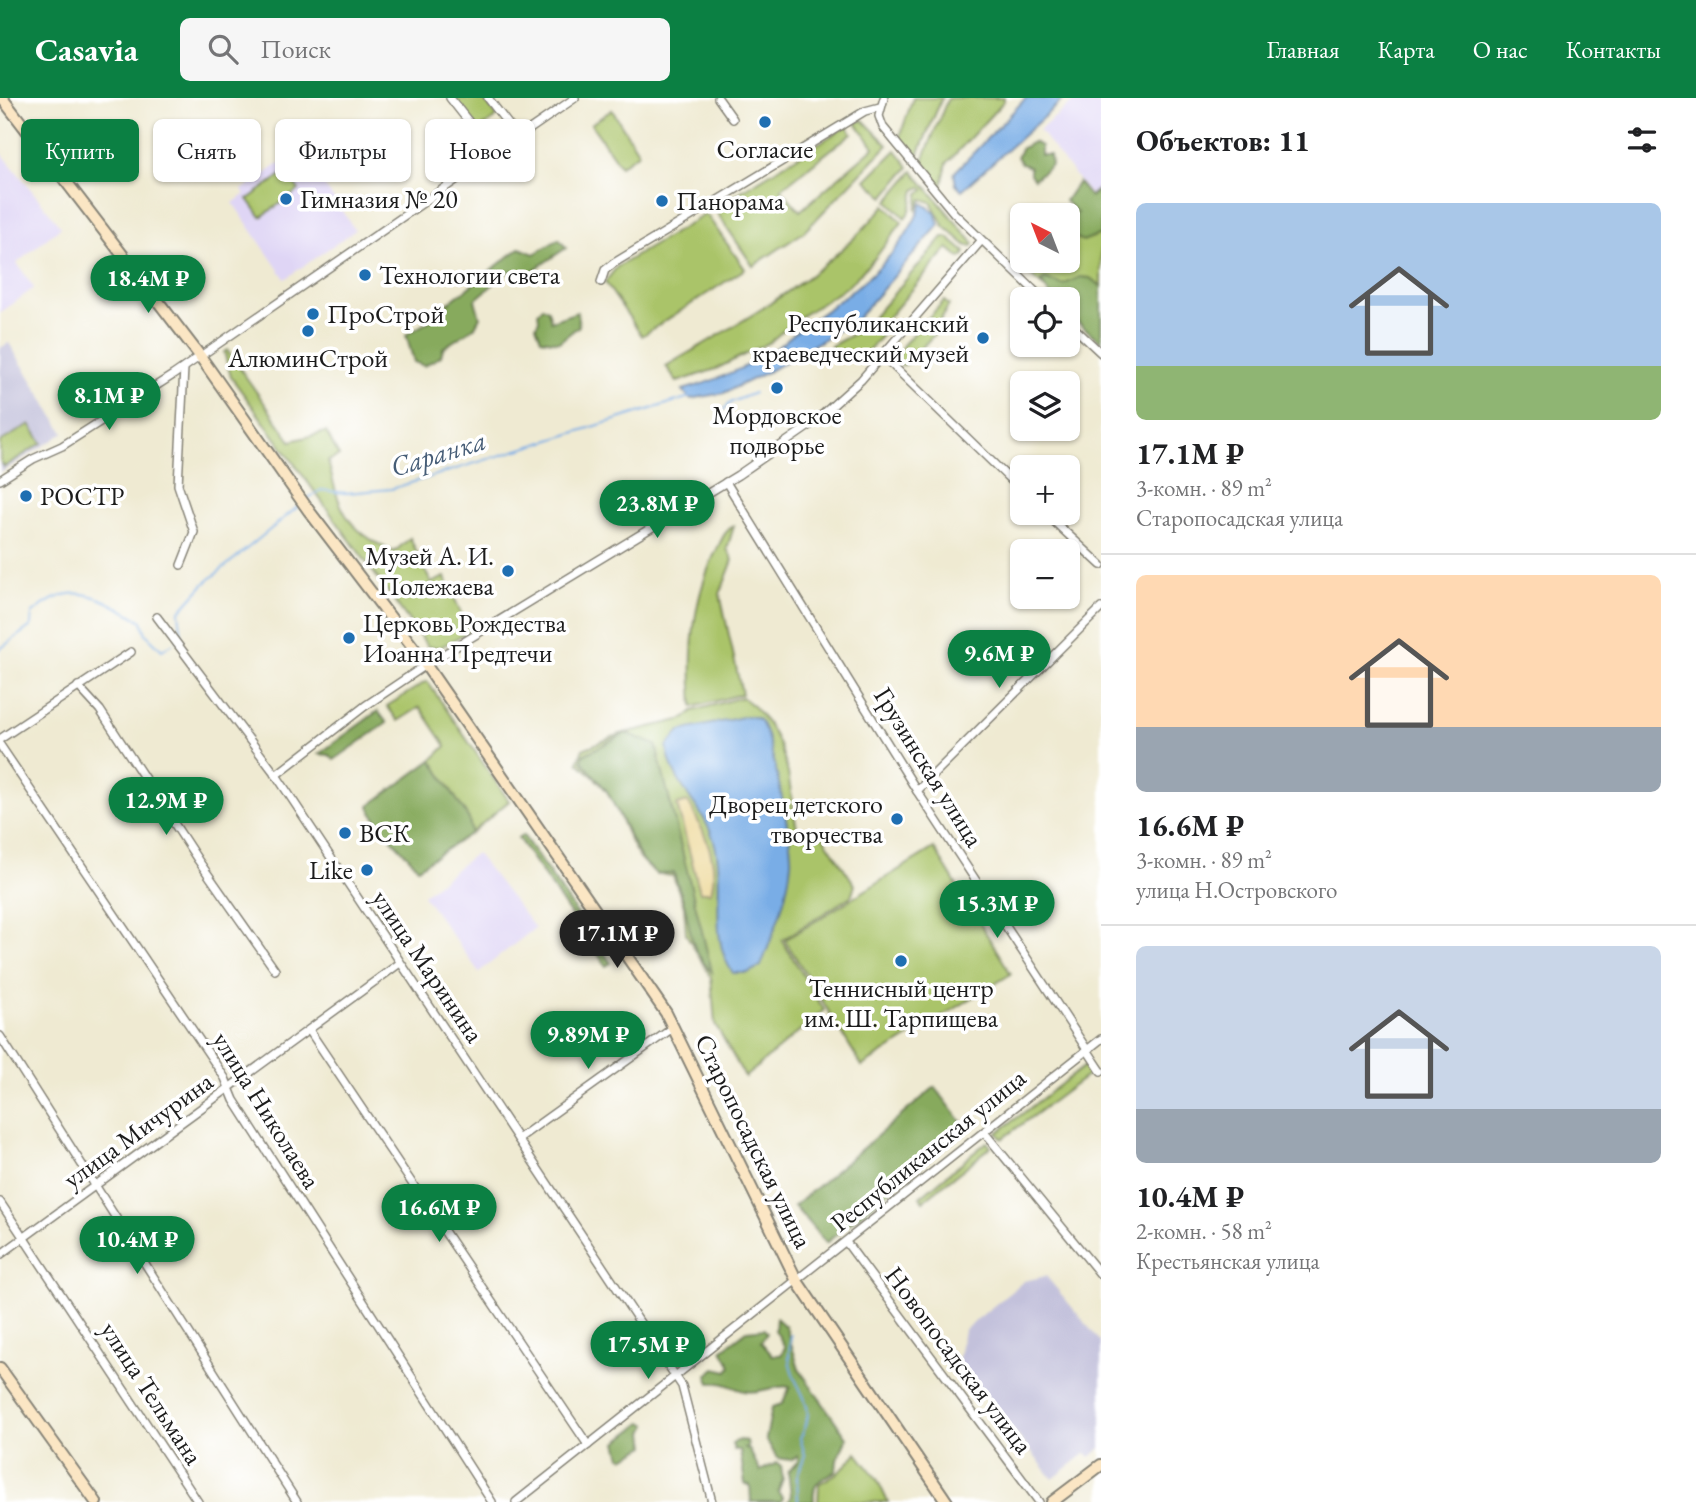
<!DOCTYPE html>
<html lang="ru">
<head>
<meta charset="utf-8">
<style>
	:root { --surface:#fff; --page:#f6f6f6; --text:#202124; --muted:#757577; --line:#e0e0e0; --accent:#0b8043 }
	body { margin:0; font-family:"EB Garamond",serif; background:var(--page); color:var(--text); height:100vh; display:flex; flex-direction:column; font-size:26px; white-space:nowrap }
	* { box-sizing:border-box; margin:0 }
	p { font-size:23px; color:var(--muted) }
	.icon { flex:none; width:38px; height:38px; fill:none; stroke:currentColor; stroke-width:2; stroke-linecap:round; stroke-linejoin:round }
	.map { position:relative; flex:1; overflow:hidden }
	.drawer { display:flex; flex-direction:column; background:var(--surface); width:595px }
	.drawer>* { flex:none }
	.top-card { position:absolute; left:21px; top:21px; width:665px; height:63px; display:flex; gap:14px }
	.needle { width:46px; rotate:318deg }
	.controls { position:absolute; left:1010px; top:105px; display:grid; gap:14px }
	.controls a { display:grid; place-items:center; width:70px; height:70px; border-radius:10px; background:var(--surface); box-shadow:0 2px 5px #0004; font-size:35px }
	.price { position:absolute; translate:-50% -60px; padding:0 16px; border-radius:24px; background:var(--accent); color:#fff; font-size:23px; line-height:46px; filter:drop-shadow(0 2px 4px #0008) }
	.price::after { content:''; position:absolute; left:50%; top:42px; width:21px; height:16px; margin-left:-10px; background:inherit; clip-path:polygon(0 0,100% 0,50% 100%) }
	.price.current { background:#222; color:#fff }
	ul { padding:0; list-style:none }
	li { display:grid; align-content:center; gap:14px; height:371px; padding:0 35px }
	li+li { border-top:2px solid var(--line) }
	li span { display:grid; place-items:center; height:217px; border-radius:10px; color:#555 }
	li>.icon { margin-inline-start:auto }
	span .icon { width:126px; height:126px; fill:#fffc; stroke-width:1 }
	li b { font-size:30px }
	h2 { display:flex; justify-content:space-between; align-items:center; height:84px; padding:0 35px; font-size:30px }
	.chip { padding:0 24px; border-radius:10px; background:var(--surface); box-shadow:0 2px 5px #0004; font-size:24px; line-height:63px }
	.chip.current { background:var(--accent); color:#fff }
	header { display:flex; align-items:center; gap:42px; box-sizing:border-box; height:98px; padding:0 35px; background:var(--accent); color:#fff }
	header strong { font-size:33px }
	nav { display:flex; gap:38px; margin-inline-start:auto; font-size:24px }
	.search { width:490px; height:63px; background:var(--page); display:flex; align-items:center; gap:18px; box-sizing:border-box; padding:0 24px; border-radius:10px; color:var(--muted); font-size:26px }
	main { display:flex; flex:1; min-height:0 }
	.map>svg:first-child { display:block }
	.built { fill:#dfd5f5 }
	.industrial { fill:#c3c1db }
	.green { fill:#aac469; stroke:#637042; stroke-width:2 }
	.forest { fill:#87aa5d; stroke:#52633c; stroke-width:2 }
	.sand { fill:#eeda9e; stroke:#857b5d; stroke-width:2 }
	.water { fill:#79ade6; stroke:#4a6481; stroke-width:2 }
	.lines { fill:none; stroke-linecap:round; stroke-linejoin:round }
	.stream { stroke:#79ade6; stroke-width:2 }
	.street-casing { stroke:#868377; stroke-width:10 }
	.secondary-casing { stroke:#868377; stroke-width:14 }
	.street { stroke:#fff; stroke-width:7 }
	.secondary { stroke:#fbe6c4; stroke-width:10 }
	.poi-dot { fill:#1f6fb2; stroke:#fff; stroke-width:2.5 }
	.labels { text-anchor:middle; stroke-width:7; stroke-linejoin:round; paint-order:stroke }
	.poi-label { font-size:26px; fill:#1c1c1c; stroke:#fff; text-anchor:start }
	.street-label { font-size:26px; fill:#1c1c1c; stroke:#fff }
	.water-label { font-size:28px; font-style:italic; fill:#465d77; stroke:#fff }
</style>
</head>
<body>
<header>
<strong>Casavia</strong>
<div class="search"><svg class="icon" aria-label="search" viewBox="0 0 24 24"><circle cx="10" cy="10" r="6"/><path d="M15 15l6 6"/></svg>Поиск</div>
<nav><a>Главная</a><a>Карта</a><a>О нас</a><a>Контакты</a></nav>
</header>
<main>
<div class="map">
<svg width="1101" height="1404" viewBox="0 0 1101 1404">
	<rect width="100%" height="100%" fill="#fff"/>
	<filter id="ink" filterUnits="userSpaceOnUse"><feTurbulence type="fractalNoise" baseFrequency=".0143" numOctaves="2"/><feDisplacementMap in="SourceGraphic" scale="14" xChannelSelector="R" yChannelSelector="G"/><feConvolveMatrix kernelMatrix="1 2 1 2 8 2 1 2 1" color-interpolation-filters="sRGB"/></filter>
	<filter id="wash" filterUnits="userSpaceOnUse"><feTurbulence type="fractalNoise" baseFrequency=".00686" numOctaves="4" result="noise"/><feDisplacementMap in="SourceGraphic" scale="28" xChannelSelector="R" yChannelSelector="G"/><feGaussianBlur stdDeviation="1.57" result="paint"/><feColorMatrix in="noise" values="0 0 0 0 0 0 0 0 0 0 0 0 0 0 0 0 0 1.4 0 .05"/><feComposite in="paint" operator="in"/></filter>
	<g filter="url(#wash)">
		<rect width="100%" height="100%" fill="#efead2"/>
		<g class="built">
			<path d="M1078 0H1093L1101 8V89L1091 98 1039 32Z"/>
			<path d="M336 26 352 49 316 75 355 132 285 181 233 105 245 96 242 92Z"/>
			<path d="M0 53 61 129 17 165 34 190 0 215Z"/>
			<path d="M476 755 535 830 479 874 423 797Z"/>
		</g>
		<g class="industrial">
			<path d="M9 245 64 335 0 375V250Z"/>
			<path d="M1046 1178 1101 1244V1350L1090 1359 1086 1355 1053 1381 958 1264 964 1232 1024 1183Z"/>
		</g>
		<g class="green">
			<path d="M454 0H483L497 18 479 32Z"/>
			<path d="M913 0H942L916 62 899 41Z"/>
			<path d="M948 0H1004V3L947 65 941 91 921 67Z"/>
			<path d="M612 12 639 55 620 68 591 26Z"/>
			<path d="M863 22 888 47 804 134 753 168 714 110 847 28 852 35 781 91 800 113 874 49 856 25Z"/>
			<path d="M329 34 340 50 314 68 302 52Z"/>
			<path d="M896 52 909 69 884 99 866 82Z"/>
			<path d="M913 73 974 146 972 148H967L944 128 931 104 922 101 916 113 919 95 924 92 921 89 915 92 910 113 905 120 888 103Z"/>
			<path d="M286 74 299 92 261 119 248 101Z"/>
			<path d="M1101 89V244L1068 212V201H1056L1028 175 1029 163H1068L1067 117Z"/>
			<path d="M885 107 902 124 875 160 848 188 797 221 770 244 716 271 677 284 666 268C745 222 826 178 885 107Z"/>
			<path d="M706 116 745 171 642 238 605 184 617 169Z"/>
			<path d="M943 139H947L965 154 963 159 960 160 948 150 880 229 885 234 859 263 830 257 831 248 864 230Z"/>
			<path d="M944 203 949 207 941 221 939 231 907 266 901 268 896 261 903 247Z"/>
			<path d="M227 252 291 343 326 334 339 358 328 363C340 413 344 430 394 454L410 440 431 485 445 479 469 533 441 549H428L231 279 224 254Z"/>
			<path d="M30 326 42 345 4 369 0 362V344Z"/>
			<path d="M734 428 727 451 733 462 720 496 742 596 693 609C689 553 692 500 718 449 722 441 725 432 734 428Z"/>
			<path d="M427 583 509 703 471 735 469 721 432 662 446 648 420 609 398 623 387 608Z"/>
			<path d="M742 599C770 619 786 654 790 688 793 705 793 719 799 736L803 738 818 731 855 787 851 798 782 842 824 912 745 979 715 926 711 879 686 836 684 808 673 778C629 777 627 720 606 692 598 682 587 673 578 664L583 651 620 636 684 621 693 613Z"/>
			<path d="M934 750 1011 876 862 968 785 842Z"/>
			<path d="M1086 967 1092 974 1002 1041 997 1035Z"/>
			<path d="M987 1044 991 1049 923 1103 920 1099Z"/>
			<path d="M857 1355 877 1381 888 1404H818L819 1386 839 1374Z"/>
		</g>
		<g class="forest">
			<path d="M1033 44 1041 48V57H1050L1051 67 1034 81 1030 76V69L1022 66 1017 59 1021 51Z"/>
			<path d="M1078 84 1090 99 1101 91V136L1083 143 1068 136V123L1077 115 1065 103Z"/>
			<path d="M559 141 566 150 532 173H509L475 202 480 219 474 230 443 250 441 258 424 268 414 264 406 237 442 215 447 206 520 150 534 156Z"/>
			<path d="M1080 179 1090 180 1101 188V244L1074 221 1073 214 1068 215V201L1051 198 1041 184 1045 181 1063 187Z"/>
			<path d="M543 209 548 212 551 223 577 214 579 228 559 244 541 241 536 228 539 222 538 214Z"/>
			<path d="M378 613 387 625 334 662 329 657 319 656Z"/>
			<path d="M626 635 656 647 712 874C692 855 691 838 686 813 684 800 677 787 674 775L656 776 641 761 607 693 582 663 583 657Z"/>
			<path d="M432 662 469 721 471 735 418 770C401 749 380 733 369 708Z"/>
			<path d="M523 737 611 865 606 868 518 740Z"/>
			<path d="M935 989 967 1031 826 1145 794 1108Z"/>
			<path d="M776 1220 786 1229 799 1271 847 1340 837 1362 836 1373C819 1382 812 1384 814 1404H788L791 1397 788 1374 798 1363V1358L791 1362 777 1360 766 1341 772 1309 782 1306 790 1289C775 1286 758 1297 744 1293 732 1290 724 1283 710 1285L707 1277 715 1270 728 1273 731 1268 722 1252 747 1233 764 1231 767 1235 761 1244 772 1257H781L785 1249 775 1232Z"/>
			<path d="M643 1324 648 1327 644 1334 646 1348 624 1360 621 1359 617 1344Z"/>
			<path d="M740 1342 747 1343 748 1349 744 1351H749L760 1373 777 1365 781 1368 783 1381 778 1394 783 1400 781 1404H751L750 1387 745 1386 740 1352H734L732 1345Z"/>
		</g>
		<path class="sand" d="M688 704C703 731 720 763 711 794H700L677 707Z"/>
		<g class="water">
			<path d="M1026 0H1065L962 92 956 87 954 75Z"/>
			<path d="M922 105 935 114 939 127 856 222 771 272 724 295 690 301 683 292C714 283 744 271 771 254 783 246 793 235 805 227 851 195 902 160 922 105Z"/>
			<path d="M747 618C753 619 757 619 761 624 771 638 793 746 791 765 788 800 773 836 761 868L748 875H733C706 837 727 786 714 743 703 707 671 687 667 648L680 633Z"/>
		</g>
		<g class="lines">
			<g class="stream">
				<path d="M723 312 732 304 754 295"/>
				<path d="M307 401 321 392 346 395 391 391 690 299"/>
				<path d="M177 543 182 540 179 514 204 486 300 407"/>
				<path d="M0 551 31 528 32 516C74 479 99 499 142 523L146 536 162 552 172 546"/>
				<path d="M791 1237C790 1245 789 1253 789 1260 793 1295 821 1303 800 1340L805 1357 797 1378 798 1404"/>
			</g>
		</g>
	</g>
	<g filter="url(#ink)">
		<g class="lines">
			<g class="street-casing">
				<g id="street">
					<path d="M450 0 494 56"/>
					<path d="M488 0 518 39"/>
					<path d="M718 0 733 21"/>
					<path d="M884 0 879 18 883 29 954 115 1043 201"/>
					<path d="M601 184 605 172 614 165 865 13 880 9"/>
					<path d="M1068 224 1101 255"/>
					<path d="M882 257 1022 393"/>
					<path d="M0 382 33 361 62 348 173 277 575 0"/>
					<path d="M726 384 917 693 1101 973"/>
					<path d="M1045 415 1101 467"/>
					<path d="M181 467 194 434 178 387 184 270"/>
					<path d="M157 519 276 677 682 1288 712 1404"/>
					<path d="M78 588 100 612 198 762 275 872"/>
					<path d="M0 641 131 554"/>
					<path d="M0 647 225 980 234 1002 492 1404"/>
					<path d="M276 677 365 608 426 567 738 377 812 326 861 282 981 143"/>
					<path d="M917 693 1101 510"/>
					<path d="M309 932 588 1347"/>
					<path d="M0 938 297 1404"/>
					<path d="M984 1034 1101 1177"/>
					<path d="M518 1041 674 929"/>
					<path d="M0 1104 198 1404"/>
					<path d="M846 1144 1039 1404"/>
					<path d="M0 1157 400 865"/>
					<path d="M516 1404 1101 941"/>
				</g>
			</g>
			<g class="secondary-casing">
				<g id="secondary">
					<path d="M2 0 200 258 309 413 416 553 666 915 797 1183 947 1404"/>
					<path d="M0 1270 96 1404"/>
					<path d="M1052 1404 1101 1367"/>
				</g>
			</g>
			<use href="#street" class="street"/>
			<use href="#secondary" class="secondary"/>
		</g>
	</g>
	<g class="poi-dot">
		<circle cx="765" cy="24" r="7"/>
		<circle cx="286" cy="101" r="7"/>
		<circle cx="662" cy="103" r="7"/>
		<circle cx="365" cy="177" r="7"/>
		<circle cx="313" cy="216" r="7"/>
		<circle cx="308" cy="233" r="7"/>
		<circle cx="983" cy="240" r="7"/>
		<circle cx="777" cy="290" r="7"/>
		<circle cx="26" cy="398" r="7"/>
		<circle cx="508" cy="473" r="7"/>
		<circle cx="349" cy="540" r="7"/>
		<circle cx="897" cy="721" r="7"/>
		<circle cx="345" cy="735" r="7"/>
		<circle cx="367" cy="772" r="7"/>
		<circle cx="901" cy="863" r="7"/>
	</g>
	<g class="labels">
		<g class="poi-label">
			<text x="765" y="60" text-anchor="middle">Согласие</text>
			<text x="300" y="110">Гимназия № 20</text>
			<text x="676" y="112">Панорама</text>
			<text x="379" y="186">Технологии света</text>
			<text x="327" y="225">ПроСтрой</text>
			<text x="969" y="234" text-anchor="end">Республиканский<tspan x="969" dy="30">краеведческий музей</tspan></text>
			<text x="308" y="269" text-anchor="middle">АлюминСтрой</text>
			<text x="777" y="326" text-anchor="middle">Мордовское<tspan x="777" dy="30">подворье</tspan></text>
			<text x="40" y="407">РОСТР</text>
			<text x="494" y="467" text-anchor="end">Музей А. И.<tspan x="494" dy="30">Полежаева</tspan></text>
			<text x="363" y="534">Церковь Рождества<tspan x="363" dy="30">Иоанна Предтечи</tspan></text>
			<text x="883" y="715" text-anchor="end">Дворец детского<tspan x="883" dy="30">творчества</tspan></text>
			<text x="359" y="744">ВСК</text>
			<text x="353" y="781" text-anchor="end">Like</text>
			<text x="901" y="899" text-anchor="middle">Теннисный центр<tspan x="901" dy="30">им. Ш. Тарпищева</tspan></text>
		</g>
		<g class="street-label">
			<text transform="translate(929 669) rotate(58)" y="9">Грузинская улица</text>
			<text transform="translate(428 868) rotate(56)" y="9">улица Маринина</text>
			<text transform="translate(267 1012) rotate(58)" y="9">улица Николаева</text>
			<text transform="translate(138 1032) rotate(-36)" y="9">улица Мичурина</text>
			<text transform="translate(754 1043) rotate(64)" y="9">Старопосадская улица</text>
			<text transform="translate(928 1052) rotate(-39)" y="9">Республиканская улица</text>
			<text transform="translate(959 1262) rotate(53)" y="9">Новопосадская улица</text>
			<text transform="translate(152 1295) rotate(57)" y="9">улица Тельмана</text>
		</g>
		<g class="water-label">
			<text transform="translate(438 355) rotate(-17)" y="10">Саранка</text>
		</g>
	</g>
</svg>
<div class="controls">
<a><svg class="needle" viewBox="-14 -14 28 28"><path d="M0-13l5 13h-10z" fill="#e53935"/><path d="M0 13l5-13h-10z" fill="#757577"/></svg></a>
<a><svg class="icon" aria-label="locate" viewBox="0 0 24 24"><circle cx="12" cy="12" r="6"/><path d="M12 2v4M12 18v4M2 12h4M18 12h4"/></svg></a>
<a><svg class="icon" aria-label="layers" viewBox="0 0 24 24"><path d="M12 4l9 5-9 5-9-5zM3 14l9 5 9-5"/></svg></a>
<a>+</a>
<a>−</a>
</div>
<b class="price" style="left:148px;top:217px">18.4M ₽</b>
<b class="price" style="left:109px;top:334px">8.1M ₽</b>
<b class="price" style="left:657px;top:442px">23.8M ₽</b>
<b class="price" style="left:999px;top:592px">9.6M ₽</b>
<b class="price" style="left:166px;top:739px">12.9M ₽</b>
<b class="price" style="left:997px;top:842px">15.3M ₽</b>
<b class="price current" style="left:617px;top:872px">17.1M ₽</b>
<b class="price" style="left:588px;top:973px">9.89M ₽</b>
<b class="price" style="left:439px;top:1146px">16.6M ₽</b>
<b class="price" style="left:137px;top:1178px">10.4M ₽</b>
<b class="price" style="left:648px;top:1283px">17.5M ₽</b>
<div class="top-card">
<a class="chip current">Купить</a>
<a class="chip">Снять</a>
<a class="chip">Фильтры</a>
<a class="chip">Новое</a>
</div>
</div>
<section class="drawer">
<h2>Объектов: 11<svg class="icon" aria-label="filters" viewBox="0 0 24 24"><path d="M4 7h16M4 17h16"/><circle cx="9" cy="7" r="2"/><circle cx="15" cy="17" r="2"/></svg></h2>
<ul>
<li><span style="background:linear-gradient(#a9c7e8 75%,#8fb573 0)"><svg class="icon" aria-label="home" viewBox="0 0 24 24"><path d="M3 11l9-7 9 7M6 9v11h12V9"/></svg></span><div><b>17.1M ₽</b><p>3-комн. · 89 m²</p><p>Старопосадская улица</p></div></li>
<li><span style="background:linear-gradient(#ffd9b3 70%,#9aa5b1 0)"><svg class="icon" aria-label="home" viewBox="0 0 24 24"><path d="M3 11l9-7 9 7M6 9v11h12V9"/></svg></span><div><b>16.6M ₽</b><p>3-комн. · 89 m²</p><p>улица Н.Островского</p></div></li>
<li><span style="background:linear-gradient(#c9d6e8 75%,#9aa5b1 0)"><svg class="icon" aria-label="home" viewBox="0 0 24 24"><path d="M3 11l9-7 9 7M6 9v11h12V9"/></svg></span><div><b>10.4M ₽</b><p>2-комн. · 58 m²</p><p>Крестьянская улица</p></div></li>
</ul>
</section>
</main>
</body>
</html>
